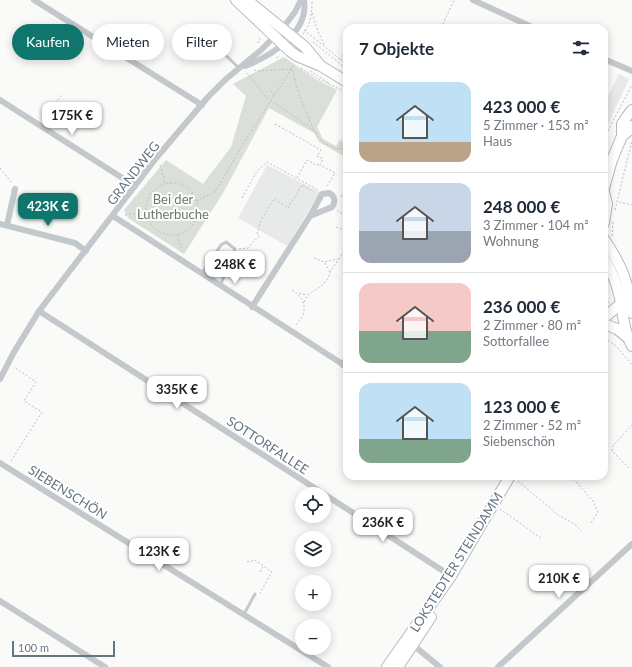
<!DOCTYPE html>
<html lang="de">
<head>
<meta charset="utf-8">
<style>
	:root { --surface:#fff; --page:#f6f6f7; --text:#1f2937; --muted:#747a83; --line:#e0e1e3; --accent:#0f766e }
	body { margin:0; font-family:Lato,sans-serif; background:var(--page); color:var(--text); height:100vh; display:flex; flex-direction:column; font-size:15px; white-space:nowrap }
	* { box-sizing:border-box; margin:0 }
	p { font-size:13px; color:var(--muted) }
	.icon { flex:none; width:22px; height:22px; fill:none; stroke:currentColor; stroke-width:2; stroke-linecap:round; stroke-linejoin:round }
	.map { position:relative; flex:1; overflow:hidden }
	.panel { position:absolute; left:343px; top:24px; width:265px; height:456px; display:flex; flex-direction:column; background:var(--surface); border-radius:12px; box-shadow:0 2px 10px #0003 }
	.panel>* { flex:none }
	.banner { position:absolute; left:12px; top:24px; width:271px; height:36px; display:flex; gap:8px }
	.controls { position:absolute; left:295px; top:487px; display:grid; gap:8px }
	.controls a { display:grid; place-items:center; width:36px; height:36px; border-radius:50%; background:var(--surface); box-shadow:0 2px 10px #0003; font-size:20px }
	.scale { position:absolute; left:12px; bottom:10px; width:103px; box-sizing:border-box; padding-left:4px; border:2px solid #657683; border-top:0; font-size:11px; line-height:14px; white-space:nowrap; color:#657683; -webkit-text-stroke:3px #fff; paint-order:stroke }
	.price { position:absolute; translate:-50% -34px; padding:0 9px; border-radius:8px; background:#fff; color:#222; font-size:13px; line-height:26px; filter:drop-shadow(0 1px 2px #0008) }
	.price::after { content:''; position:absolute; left:50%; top:24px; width:12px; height:9px; margin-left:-6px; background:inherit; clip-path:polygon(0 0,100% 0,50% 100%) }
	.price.active { background:var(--accent); color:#fff }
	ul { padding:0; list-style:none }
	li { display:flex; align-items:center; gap:12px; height:100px; padding:0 16px }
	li+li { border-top:1px solid var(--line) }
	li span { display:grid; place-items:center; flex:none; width:112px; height:80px; border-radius:12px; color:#555 }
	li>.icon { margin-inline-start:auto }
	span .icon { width:48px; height:48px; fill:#fffc; stroke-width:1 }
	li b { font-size:17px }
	h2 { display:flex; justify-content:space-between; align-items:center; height:48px; padding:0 16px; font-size:17px }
	.tag { padding:0 14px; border-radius:18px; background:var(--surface); box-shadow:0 2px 10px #0003; font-size:14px; line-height:36px }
	.tag.active { background:var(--accent); color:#fff }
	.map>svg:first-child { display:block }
	.built { fill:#e8e9e9 }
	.green { fill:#dadfd7 }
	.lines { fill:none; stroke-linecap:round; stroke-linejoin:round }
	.primary-casing { stroke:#b5babe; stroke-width:12 }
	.path { stroke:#bbbfc2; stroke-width:1; stroke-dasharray:2 2; stroke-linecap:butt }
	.service { stroke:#c3c8cc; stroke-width:3 }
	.minor { stroke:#c3c8cc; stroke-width:6 }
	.primary { stroke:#fff; stroke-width:10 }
	.labels { text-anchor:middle; stroke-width:4; stroke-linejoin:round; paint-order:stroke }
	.street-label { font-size:13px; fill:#657683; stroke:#fff }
	.park-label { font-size:13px; fill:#687a64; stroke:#fff }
</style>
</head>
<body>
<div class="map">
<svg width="632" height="667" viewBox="0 0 632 667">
	<rect width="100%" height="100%" fill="#fafaf8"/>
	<g class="built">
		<path d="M619 74 629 79 604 133V97L607 98Z"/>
		<path d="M267 165 320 192 287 246 238 218Z"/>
	</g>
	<path class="green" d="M284 57 314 78 337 90 317 127 323 139 336 146 340 140 347 143V158L319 142 314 133 269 108 222 195 184 254 128 218 124 210 166 160 203 184 231 147 246 96 233 84Z"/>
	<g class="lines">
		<g class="primary-casing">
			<g id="primary">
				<path d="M236 0 290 51 297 56 321 66 347 82"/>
				<path d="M247 0 305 47 320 65"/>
				<path d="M622 136 631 129 632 126"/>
				<path d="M604 188 612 160 622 136V124L628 115 632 110"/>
				<path d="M604 192 607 204 604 223"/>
				<path d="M604 239C622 266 628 281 632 313"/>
				<path d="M604 258C611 270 617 284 620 298 623 315 624 331 632 346"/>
				<path d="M604 318 625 300"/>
				<path d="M604 324 617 329 628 338"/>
				<path d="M387 667 451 576 510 476"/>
				<path d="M398 667 431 617"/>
			</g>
		</g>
		<g class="path">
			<path d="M312 13 319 34 325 46"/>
			<path d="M441 28 454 0"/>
			<path d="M304 30 347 65"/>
			<path d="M303 34C311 24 312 12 312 0"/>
			<path d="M313 42 347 69"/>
			<path d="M258 43 260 38"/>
			<path d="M276 58 280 56"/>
			<path d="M340 60 347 49"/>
			<path d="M301 68 315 77 347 93"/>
			<path d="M254 70 256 71 292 69 298 92 314 131"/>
			<path d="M310 71 329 83"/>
			<path d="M606 72 608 68"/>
			<path d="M247 73 265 96 315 131 321 141 336 149H344"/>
			<path d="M271 91 274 96"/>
			<path d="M42 118 63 94"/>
			<path d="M275 124 321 150 317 156 323 159 320 165 335 173 327 186"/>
			<path d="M604 138 632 85"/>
			<path d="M160 165 165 183"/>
			<path d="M0 168 12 183"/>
			<path d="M297 178 307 160 316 165H320"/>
			<circle cx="172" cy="209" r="26"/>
			<path d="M341 197 347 187"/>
			<path d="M242 198 257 171 267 162 318 190"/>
			<path d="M196 201 215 192 248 136 295 64"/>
			<path d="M619 202 632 205"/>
			<path d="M337 210 347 217"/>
			<path d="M615 210 632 141"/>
			<path d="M125 215 145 212"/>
			<path d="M336 227 344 230 347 234"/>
			<path d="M344 230 347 226"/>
			<path d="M177 235 182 252"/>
			<path d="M612 236 613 221"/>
			<path d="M239 249 248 248 259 236 257 234 261 220 274 199 288 208 302 185 314 192"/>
			<path d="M314 258 324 262 338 259"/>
			<path d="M325 263 330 272"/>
			<path d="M604 278 606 305"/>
			<path d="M292 290C307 299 308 313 296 325"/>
			<path d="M299 293 307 295"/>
			<path d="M606 299 609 303"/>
			<path d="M304 302 308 295 321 286 327 280 332 269 347 247"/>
			<path d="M604 333 607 339 617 347 632 365"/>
			<path d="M11 461 42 412 24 401 36 382 14 367"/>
			<path d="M629 468 612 451 613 446 632 425"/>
			<path d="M571 476 593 501 598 512 591 523"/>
			<path d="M518 481 558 515 576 525 581 531"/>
			<path d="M500 509 542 539"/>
			<path d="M247 562 255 560 272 572 260 593"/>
			<path d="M260 572 263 567"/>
		</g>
		<g class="service">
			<path d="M206 40 216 46 239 68"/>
			<path d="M66 53 82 30"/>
			<path d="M202 273 221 245 226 242 235 249 220 286"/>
			<path d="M244 614 255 594"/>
		</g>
		<g class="minor">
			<path d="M34 0 202 105"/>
			<path d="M473 0 534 28"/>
			<path d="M604 59 632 71"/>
			<path d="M245 66C271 56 309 33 304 0"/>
			<path d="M0 100 135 186"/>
			<path d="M113 216 347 367"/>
			<path d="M0 224 75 243 86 251"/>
			<path d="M7 225 15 189"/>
			<path d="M252 307 310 216 332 207C336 202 335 196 329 193L322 194 310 216"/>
			<path d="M39 311 324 494"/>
			<path d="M343 365 347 357"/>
			<path d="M0 379 14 352 39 311 157 157 208 97 226 79 261 50 282 29 295 12 301 0"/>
			<path d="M0 463 328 667"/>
			<path d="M324 494 451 576"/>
			<path d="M0 601 105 667"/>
			<path d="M413 645 440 667"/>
			<path d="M498 667 632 544"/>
		</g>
		<use href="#primary" class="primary"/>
	</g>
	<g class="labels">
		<g class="street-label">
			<text transform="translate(133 173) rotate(-52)" y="5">GRANDWEG</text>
			<text transform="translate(268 445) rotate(33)" y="5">SOTTORFALLEE</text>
			<text transform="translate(68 492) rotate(32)" y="5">SIEBENSCHÖN</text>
			<text transform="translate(456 562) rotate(-58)" y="5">LOKSTEDTER STEINDAMM</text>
		</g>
		<g class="park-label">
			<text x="173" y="204">Bei der<tspan x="173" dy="15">Lutherbuche</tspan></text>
		</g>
	</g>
</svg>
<div class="controls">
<a><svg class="icon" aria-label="locate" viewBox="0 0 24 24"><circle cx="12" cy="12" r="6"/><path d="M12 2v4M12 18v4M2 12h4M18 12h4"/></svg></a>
<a><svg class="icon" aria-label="layers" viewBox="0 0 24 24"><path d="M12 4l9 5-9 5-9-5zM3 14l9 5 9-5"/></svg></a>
<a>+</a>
<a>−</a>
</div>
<div class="scale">100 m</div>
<b class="price" style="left:72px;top:136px">175K €</b>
<b class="price active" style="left:48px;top:227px">423K €</b>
<b class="price" style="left:235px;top:285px">248K €</b>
<b class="price" style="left:177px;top:410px">335K €</b>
<b class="price" style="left:383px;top:543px">236K €</b>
<b class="price" style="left:159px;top:572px">123K €</b>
<b class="price" style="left:559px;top:599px">210K €</b>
<div class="banner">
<a class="tag active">Kaufen</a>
<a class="tag">Mieten</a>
<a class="tag">Filter</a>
</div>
<section class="panel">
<h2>7 Objekte<svg class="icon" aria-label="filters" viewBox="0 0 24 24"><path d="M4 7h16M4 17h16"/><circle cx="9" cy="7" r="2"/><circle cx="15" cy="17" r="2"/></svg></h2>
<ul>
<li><span style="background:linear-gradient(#bfe0f5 75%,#b9a48a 0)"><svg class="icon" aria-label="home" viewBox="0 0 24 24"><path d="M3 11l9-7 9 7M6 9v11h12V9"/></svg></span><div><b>423 000 €</b><p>5 Zimmer · 153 m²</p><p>Haus</p></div></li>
<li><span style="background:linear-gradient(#c9d6e8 60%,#9aa5b1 0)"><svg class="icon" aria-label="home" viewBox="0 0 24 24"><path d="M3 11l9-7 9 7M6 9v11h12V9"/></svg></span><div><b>248 000 €</b><p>3 Zimmer · 104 m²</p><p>Wohnung</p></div></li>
<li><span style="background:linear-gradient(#f6c9c9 60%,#7fa58c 0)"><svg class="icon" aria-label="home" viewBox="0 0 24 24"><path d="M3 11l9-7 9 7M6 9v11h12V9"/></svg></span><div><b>236 000 €</b><p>2 Zimmer · 80 m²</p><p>Sottorfallee</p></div></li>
<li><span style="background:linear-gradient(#bfe0f5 70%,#7fa58c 0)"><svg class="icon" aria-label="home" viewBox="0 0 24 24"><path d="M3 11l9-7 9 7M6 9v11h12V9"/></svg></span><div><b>123 000 €</b><p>2 Zimmer · 52 m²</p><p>Siebenschön</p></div></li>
</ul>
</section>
</div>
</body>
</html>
